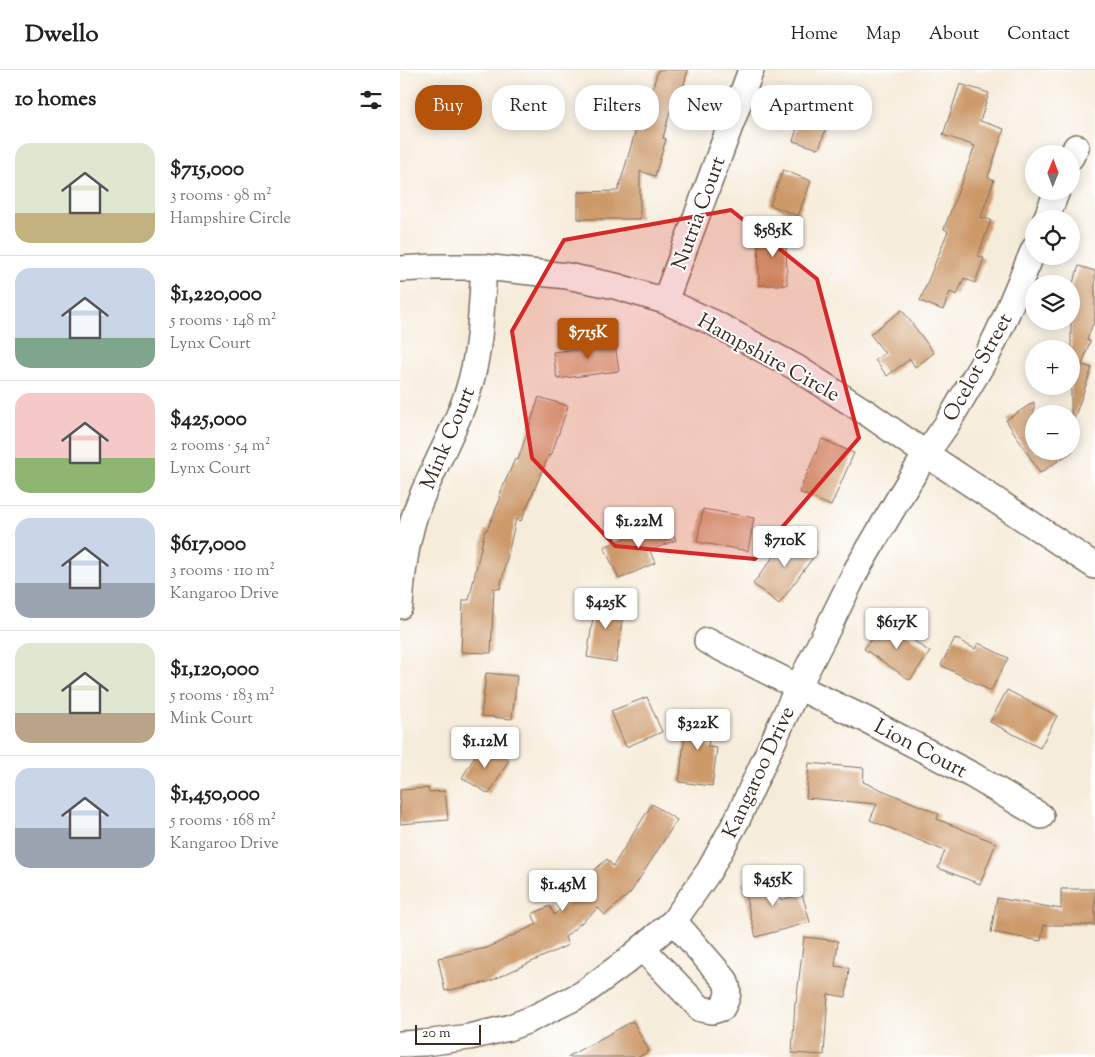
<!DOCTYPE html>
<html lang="en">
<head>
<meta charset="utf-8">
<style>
	:root { --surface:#fff; --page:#f6f6f6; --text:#202124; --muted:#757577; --line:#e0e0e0; --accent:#b45309 }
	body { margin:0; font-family:"Sorts Mill Goudy",serif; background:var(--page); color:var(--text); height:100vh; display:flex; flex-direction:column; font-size:19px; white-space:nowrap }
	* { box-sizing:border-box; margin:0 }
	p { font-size:16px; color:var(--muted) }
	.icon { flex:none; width:28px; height:28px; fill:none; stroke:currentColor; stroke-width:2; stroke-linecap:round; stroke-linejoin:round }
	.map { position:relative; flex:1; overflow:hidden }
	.side { display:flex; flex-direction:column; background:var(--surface); width:400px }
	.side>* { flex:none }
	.hud { position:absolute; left:15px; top:15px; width:475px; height:45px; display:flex; gap:10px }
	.needle { width:32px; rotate:1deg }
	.tools { position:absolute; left:625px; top:75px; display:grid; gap:10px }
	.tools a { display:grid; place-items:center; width:55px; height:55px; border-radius:50%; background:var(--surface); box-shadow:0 2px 12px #0003; font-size:25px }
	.scale { position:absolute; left:15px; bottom:12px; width:66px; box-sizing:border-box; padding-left:5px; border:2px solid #3b2a1e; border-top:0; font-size:14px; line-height:18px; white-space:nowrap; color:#3b2a1e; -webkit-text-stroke:4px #fff; paint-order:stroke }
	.price { position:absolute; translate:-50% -42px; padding:0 11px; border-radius:5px; background:#fff; color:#222; font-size:16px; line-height:32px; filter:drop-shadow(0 1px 2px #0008) }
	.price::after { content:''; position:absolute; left:50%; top:30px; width:15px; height:11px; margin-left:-8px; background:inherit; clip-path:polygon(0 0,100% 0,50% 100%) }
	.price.on { background:var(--accent); color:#fff }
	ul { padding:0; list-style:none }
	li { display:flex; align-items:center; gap:15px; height:125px; padding:0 15px }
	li+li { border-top:1px solid var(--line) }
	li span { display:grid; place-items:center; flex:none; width:140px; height:100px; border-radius:15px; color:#555 }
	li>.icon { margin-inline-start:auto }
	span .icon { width:60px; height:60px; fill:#fffc; stroke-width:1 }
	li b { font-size:21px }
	h2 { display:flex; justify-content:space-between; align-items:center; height:60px; padding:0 15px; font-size:21px }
	.pill { padding:0 18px; border-radius:20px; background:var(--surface); box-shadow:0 2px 12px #0003; font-size:18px; line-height:45px }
	.pill.on { background:var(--accent); color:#fff }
	header { display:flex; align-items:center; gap:30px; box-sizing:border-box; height:70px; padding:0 25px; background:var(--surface); border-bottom:1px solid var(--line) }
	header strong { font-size:24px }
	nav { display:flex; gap:28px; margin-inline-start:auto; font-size:18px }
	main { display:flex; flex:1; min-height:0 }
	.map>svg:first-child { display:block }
	.building { fill:#cc9969 }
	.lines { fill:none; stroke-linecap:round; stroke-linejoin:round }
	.street-casing { stroke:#7c6e60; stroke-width:28 }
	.street { stroke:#fff; stroke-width:25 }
	.marked { fill:#d62828; fill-opacity:0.2; stroke:#d62828; stroke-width:4; stroke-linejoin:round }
	.labels { text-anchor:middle; stroke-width:4; stroke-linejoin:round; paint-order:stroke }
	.street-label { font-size:21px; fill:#3b2a1e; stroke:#fff }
</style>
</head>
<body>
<header>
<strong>Dwello</strong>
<nav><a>Home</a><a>Map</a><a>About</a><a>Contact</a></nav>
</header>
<main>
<section class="side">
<h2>10 homes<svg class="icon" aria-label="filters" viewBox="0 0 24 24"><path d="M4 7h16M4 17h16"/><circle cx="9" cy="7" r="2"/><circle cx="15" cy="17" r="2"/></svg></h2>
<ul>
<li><span style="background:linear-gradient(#dfe7d0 70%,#c2b280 0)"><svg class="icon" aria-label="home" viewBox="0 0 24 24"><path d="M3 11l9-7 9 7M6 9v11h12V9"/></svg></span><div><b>$715,000</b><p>3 rooms · 98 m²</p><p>Hampshire Circle</p></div></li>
<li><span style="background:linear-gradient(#c9d6e8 70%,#7fa58c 0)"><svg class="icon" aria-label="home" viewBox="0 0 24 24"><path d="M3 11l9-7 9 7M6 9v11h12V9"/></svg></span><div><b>$1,220,000</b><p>5 rooms · 148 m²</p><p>Lynx Court</p></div></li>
<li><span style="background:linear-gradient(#f6c9c9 65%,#8fb573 0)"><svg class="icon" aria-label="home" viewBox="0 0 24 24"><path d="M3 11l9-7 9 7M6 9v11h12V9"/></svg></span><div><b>$425,000</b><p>2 rooms · 54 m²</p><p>Lynx Court</p></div></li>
<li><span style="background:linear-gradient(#c9d6e8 65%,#9aa5b1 0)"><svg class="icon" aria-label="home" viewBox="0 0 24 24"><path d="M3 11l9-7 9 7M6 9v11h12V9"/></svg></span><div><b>$617,000</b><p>3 rooms · 110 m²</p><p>Kangaroo Drive</p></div></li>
<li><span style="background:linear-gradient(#dfe7d0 70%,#b9a48a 0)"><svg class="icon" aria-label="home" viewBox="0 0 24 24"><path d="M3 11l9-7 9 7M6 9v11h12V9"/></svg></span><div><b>$1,120,000</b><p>5 rooms · 183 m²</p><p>Mink Court</p></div></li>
<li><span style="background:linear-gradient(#c9d6e8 60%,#9aa5b1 0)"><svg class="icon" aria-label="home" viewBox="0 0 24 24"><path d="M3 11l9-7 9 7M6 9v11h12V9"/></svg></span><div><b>$1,450,000</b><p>5 rooms · 168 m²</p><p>Kangaroo Drive</p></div></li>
</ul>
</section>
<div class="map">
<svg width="695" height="987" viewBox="0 0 695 987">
	<rect width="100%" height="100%" fill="#fff"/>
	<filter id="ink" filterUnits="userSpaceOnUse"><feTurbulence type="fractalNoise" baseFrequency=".02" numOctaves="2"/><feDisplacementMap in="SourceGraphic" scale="10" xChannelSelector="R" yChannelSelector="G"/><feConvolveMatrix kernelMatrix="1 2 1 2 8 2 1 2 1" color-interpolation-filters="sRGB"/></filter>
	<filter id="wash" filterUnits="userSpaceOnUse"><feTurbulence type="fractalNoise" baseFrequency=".0096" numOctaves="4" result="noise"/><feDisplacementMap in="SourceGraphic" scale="20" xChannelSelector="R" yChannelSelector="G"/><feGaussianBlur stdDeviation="1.12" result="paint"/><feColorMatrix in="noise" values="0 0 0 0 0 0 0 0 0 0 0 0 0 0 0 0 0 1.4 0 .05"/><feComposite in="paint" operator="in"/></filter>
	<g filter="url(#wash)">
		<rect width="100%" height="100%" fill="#f6ecda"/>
		<g id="blocks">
			<g class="building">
				<path d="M258 0H288L278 36 272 34 263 68 266 69 255 106 240 101V149H178V122L218 121 240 45 244 47Z"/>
				<path d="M560 14 589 23 580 51 604 59 588 107 594 110 581 147 591 150 578 186 584 188 575 213 564 208 557 225 550 222 543 240 520 231 548 161 544 159 575 76 543 65Z"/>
				<path d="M410 19 436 28 419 79 393 71Z"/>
				<path d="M383 100 411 111 398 146 370 135Z"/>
				<path d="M358 162H386L387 215H359Z"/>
				<path d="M679 196 695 201V248L687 270 690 271 682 295 692 298 674 349 671 348V218Z"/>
				<path d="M502 240 534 283 515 297 510 289 487 306 475 290 485 283 470 264Z"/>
				<path d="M214 267 219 301 157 309 153 282 187 278 186 271Z"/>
				<path d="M139 327 168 336 151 386 149 385 121 451 116 449 100 519 94 518 91 583 61 582 63 530H69L85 460H87L101 427 99 426 115 389 118 390Z"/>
				<path d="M634 332V381H673L640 403 606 350Z"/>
				<path d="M422 369 454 383 431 436 399 422Z"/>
				<path d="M303 439 354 448 348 481 297 472Z"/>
				<path d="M267 449 276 470 250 481 255 493 219 509 204 477Z"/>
				<path d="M391 463 417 482 379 534 353 514Z"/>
				<path d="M196 528 225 532 216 592 187 587Z"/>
				<path d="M484 550 530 582 510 610 464 579Z"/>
				<path d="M555 568 575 579 578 573 608 588 591 621 541 595Z"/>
				<path d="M86 603 117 606 112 649 81 646Z"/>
				<path d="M607 620 657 646 640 678 590 652Z"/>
				<path d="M247 627 262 662 226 677 211 641Z"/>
				<path d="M288 640 312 643 308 677 317 678 312 716 279 712Z"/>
				<path d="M82 674 109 690 89 724 62 708Z"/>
				<path d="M409 693 464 698 463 712 539 744 537 749 596 773 580 814 538 798 545 781 470 750 477 734 406 728Z"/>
				<path d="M28 718 29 722 45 721 48 750 0 754V720Z"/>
				<path d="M252 734 277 750 231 822 205 845 198 838 165 867 168 875 88 912 45 921 38 888 87 878 137 854 132 844 150 836 154 845 195 809 190 804 207 789 213 796Z"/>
				<path d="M374 804 381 830 402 824 410 852 356 867 342 813Z"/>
				<path d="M661 819H695V855H644L641 871 591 862 597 828 661 839Z"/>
				<path d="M404 867 438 871 435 896 449 898 446 927 428 924 424 985 392 983 395 933H396Z"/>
				<path d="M233 951 249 981 239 987H167Z"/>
			</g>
		</g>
	</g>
	<g filter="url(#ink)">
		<use href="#blocks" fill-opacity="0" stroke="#7c6e60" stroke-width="1"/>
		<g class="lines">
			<g class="street-casing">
				<g id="street">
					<path d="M671 87 676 77"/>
					<path d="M646 149 657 121"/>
					<path d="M0 199 35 197H84L167 206 215 216 265 231 314 253 397 298 470 345 526 384 695 496"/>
					<path d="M265 231 351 0"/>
					<path d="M0 536C2 503 6 468 18 436 33 397 55 361 68 321 81 281 81 239 84 197"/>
					<path d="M307 571 398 617 465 649 572 705 641 746"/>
					<path d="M242 878 301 939 312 941 322 938C328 927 330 922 325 910L274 851"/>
					<path d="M0 974 25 973 69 967 108 958 129 950 182 924 224 893 274 851 309 801 338 748 398 617 428 558 457 499 502 423 526 384 547 354 587 286 604 250 634 179"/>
				</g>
			</g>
			<use href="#street" class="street"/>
		</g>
	</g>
	<path class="marked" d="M331 140 417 209 459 368 355 489 215 476 132 388 112 261 164 170Z"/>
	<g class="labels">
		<g class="street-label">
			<text transform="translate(298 143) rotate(-70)" y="7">Nutria Court</text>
			<text transform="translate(369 287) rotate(29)" y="7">Hampshire Circle</text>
			<text transform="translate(577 297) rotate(-61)" y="7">Ocelot Street</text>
			<text transform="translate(47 368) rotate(-67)" y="7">Mink Court</text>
			<text transform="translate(521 678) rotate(28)" y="7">Lion Court</text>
			<text transform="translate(358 702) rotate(-65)" y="7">Kangaroo Drive</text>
		</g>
	</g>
</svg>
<div class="tools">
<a><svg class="needle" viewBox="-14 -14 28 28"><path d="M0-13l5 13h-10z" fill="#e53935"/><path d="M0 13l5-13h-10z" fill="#757577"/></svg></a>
<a><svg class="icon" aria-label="locate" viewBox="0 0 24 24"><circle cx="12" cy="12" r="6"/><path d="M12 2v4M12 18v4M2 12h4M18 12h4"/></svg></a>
<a><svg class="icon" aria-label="layers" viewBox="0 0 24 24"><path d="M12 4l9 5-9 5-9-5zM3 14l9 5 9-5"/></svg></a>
<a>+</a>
<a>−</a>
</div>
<div class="scale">20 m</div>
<b class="price" style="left:373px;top:188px">$585K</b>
<b class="price on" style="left:188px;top:290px">$715K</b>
<b class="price" style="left:239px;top:479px">$1.22M</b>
<b class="price" style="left:385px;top:498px">$710K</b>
<b class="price" style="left:206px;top:560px">$425K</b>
<b class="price" style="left:497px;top:580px">$617K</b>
<b class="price" style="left:298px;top:681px">$322K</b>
<b class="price" style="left:85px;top:699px">$1.12M</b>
<b class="price" style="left:373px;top:837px">$455K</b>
<b class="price" style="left:163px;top:842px">$1.45M</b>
<div class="hud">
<a class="pill on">Buy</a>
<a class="pill">Rent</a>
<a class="pill">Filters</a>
<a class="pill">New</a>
<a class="pill">Apartment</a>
</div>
</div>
</main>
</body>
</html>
